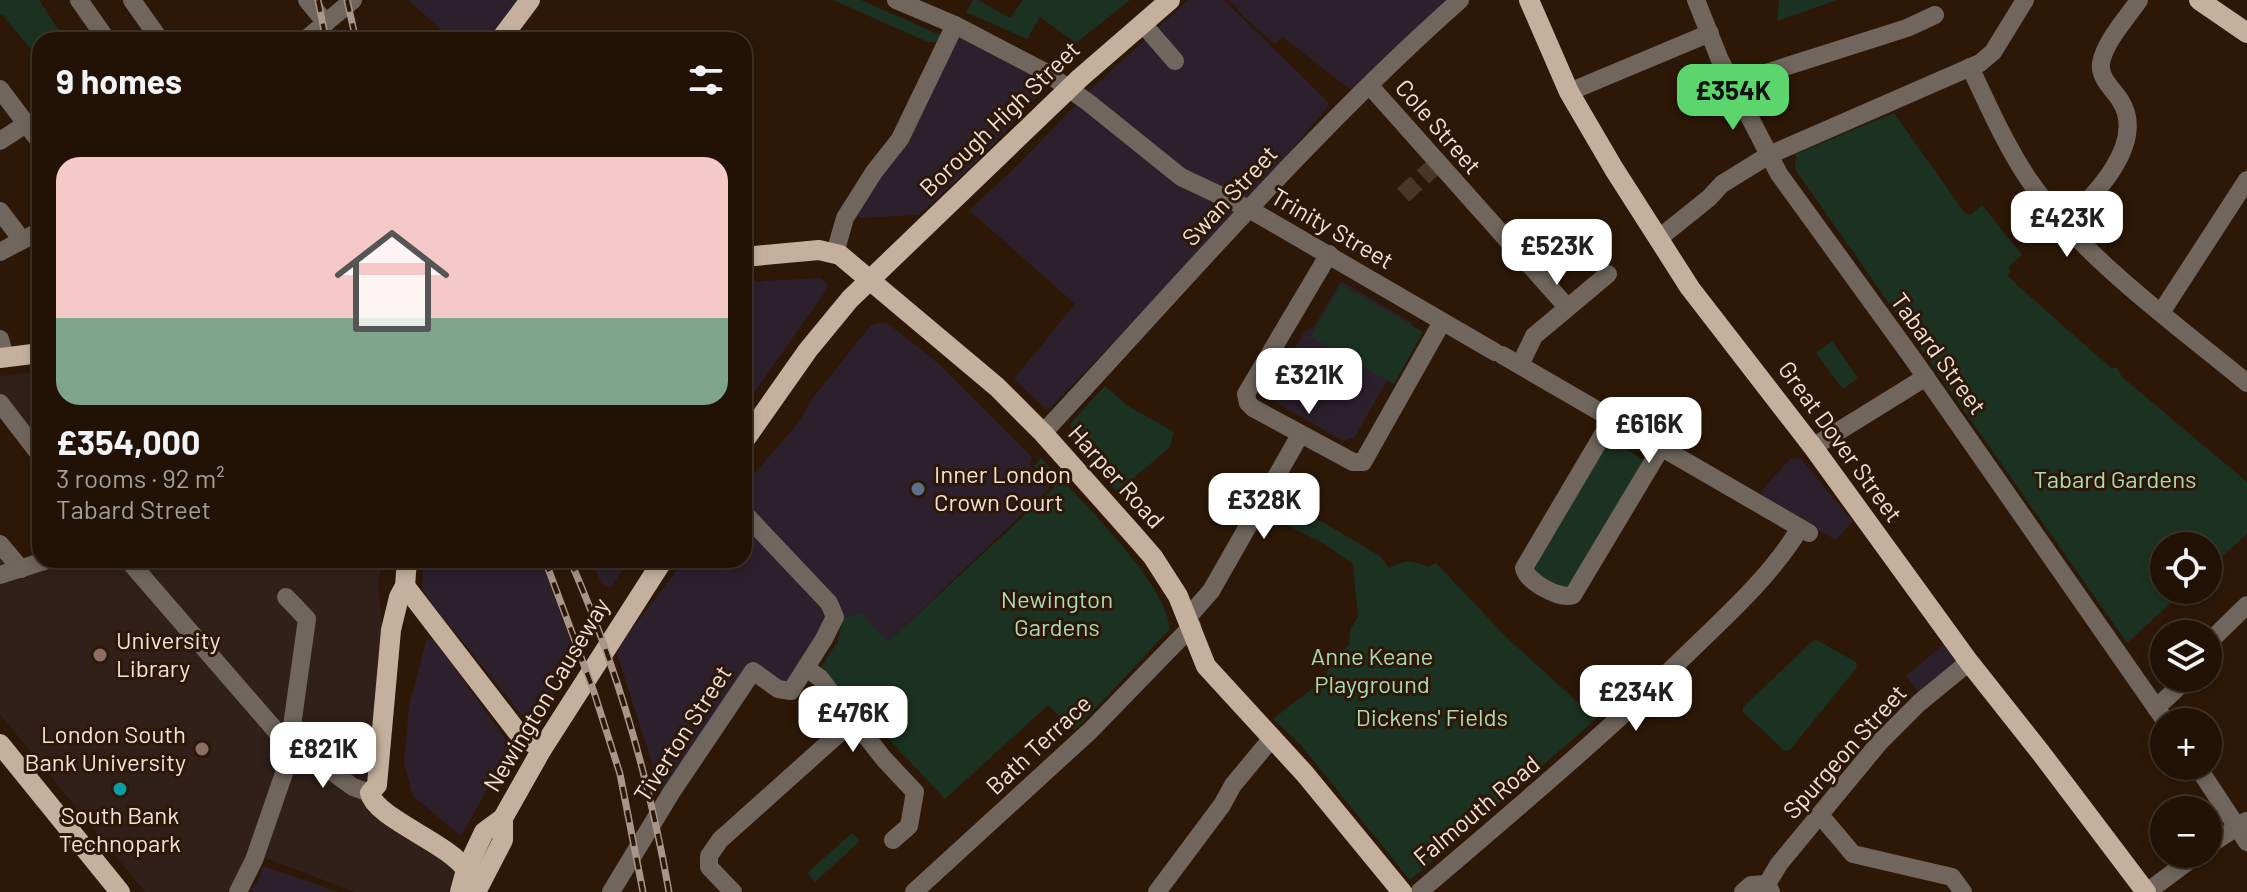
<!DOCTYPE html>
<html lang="en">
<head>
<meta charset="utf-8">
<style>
	:root { --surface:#221205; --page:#2a1b0f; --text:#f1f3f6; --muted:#a29e9a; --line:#3f3227; --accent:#5cd56d }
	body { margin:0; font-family:Barlow,sans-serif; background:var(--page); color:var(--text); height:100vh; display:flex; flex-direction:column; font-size:30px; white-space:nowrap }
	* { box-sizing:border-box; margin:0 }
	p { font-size:26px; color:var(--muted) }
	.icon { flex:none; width:44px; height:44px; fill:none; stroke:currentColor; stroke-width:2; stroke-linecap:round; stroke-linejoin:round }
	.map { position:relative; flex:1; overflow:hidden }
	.panel { position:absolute; left:32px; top:32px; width:720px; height:536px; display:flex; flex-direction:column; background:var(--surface); border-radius:24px; box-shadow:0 4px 12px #0003,0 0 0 2px var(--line) }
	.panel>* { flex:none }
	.fabs { position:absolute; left:2150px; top:532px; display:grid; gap:16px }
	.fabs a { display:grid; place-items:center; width:72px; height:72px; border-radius:50%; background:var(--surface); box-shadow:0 4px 12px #0003,0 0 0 2px var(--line); font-size:40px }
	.price { position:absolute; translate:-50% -68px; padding:0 18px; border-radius:16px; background:#fff; color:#222; font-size:26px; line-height:52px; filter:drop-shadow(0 2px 4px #0008) }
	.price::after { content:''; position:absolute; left:50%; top:48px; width:24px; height:18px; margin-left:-12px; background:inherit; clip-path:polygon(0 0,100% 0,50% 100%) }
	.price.active { background:var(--accent); color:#111 }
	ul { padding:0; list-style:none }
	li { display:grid; align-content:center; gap:16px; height:424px; padding:0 24px }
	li+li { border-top:2px solid var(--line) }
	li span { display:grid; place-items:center; height:248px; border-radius:24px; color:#555 }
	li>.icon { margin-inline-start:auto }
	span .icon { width:144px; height:144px; fill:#fffc; stroke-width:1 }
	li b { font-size:34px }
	h2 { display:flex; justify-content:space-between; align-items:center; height:96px; padding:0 24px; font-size:34px }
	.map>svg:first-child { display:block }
	.commercial { fill:#2c202d }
	.education { fill:#31201a }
	.green { fill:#1b3222 }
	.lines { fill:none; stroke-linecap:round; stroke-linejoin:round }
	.minor-tunnel { stroke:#4a3626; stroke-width:18; stroke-dasharray:18 9; stroke-linecap:butt }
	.minor { stroke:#70665d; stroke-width:18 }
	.major { stroke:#c4b09d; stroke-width:20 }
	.rail-casing { stroke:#a79689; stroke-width:7 }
	.rail { stroke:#2d1807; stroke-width:4; stroke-dasharray:12; stroke-linecap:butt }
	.service-dot { fill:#5c6f8a; stroke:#2d1807; stroke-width:3 }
	.education-dot { fill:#8d6e63; stroke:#2d1807; stroke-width:3 }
	.culture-dot { fill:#0f9aa8; stroke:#2d1807; stroke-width:3 }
	.labels { text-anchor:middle; stroke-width:6; stroke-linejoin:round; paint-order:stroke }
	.street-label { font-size:24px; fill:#f1e2d8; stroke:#2d1807 }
	.poi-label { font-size:24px; fill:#f1e2d8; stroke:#2d1807; text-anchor:start }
	.park-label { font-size:24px; fill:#a9dbb7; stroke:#2d1807 }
</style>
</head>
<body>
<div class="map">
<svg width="2247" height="892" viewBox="0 0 2247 892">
	<rect width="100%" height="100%" fill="#2d1807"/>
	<g class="commercial">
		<path d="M408 0H523L491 40H453Z"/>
		<path d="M1188 0H1224L1330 104 1229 225 1049 409H1046L1014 379 1075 304 969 210 1016 167 1087 93Z"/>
		<path d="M1230 0H1459L1362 88H1348L1283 37 1275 44 1244 17Z"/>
		<path d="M962 38 1022 68 1043 82 1044 89 982 157 919 215 859 218 856 207 950 42Z"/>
		<path d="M821 278 829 286 744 407V282Z"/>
		<path d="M1341 281 1412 323 1386 368 1389 377 1354 438 1343 441 1272 400 1270 390 1305 331 1314 327Z"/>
		<path d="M886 322 939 364 1032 457 1030 466 1050 487 887 643 843 618 791 682 780 684 758 669 662 794 617 654 620 644 685 560H744V486L799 422 812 399 871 325Z"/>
		<path d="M1800 458 1853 521 1836 540 1761 498 1763 489 1790 459Z"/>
		<path d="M424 560H542L577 661 529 724 428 599 422 588Z"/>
		<path d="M591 560H630L610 588 601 583Z"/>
		<path d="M433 637 511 747 461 836 413 796 404 763 409 707 426 641Z"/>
		<path d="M1944 644 1959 665 1922 696 1906 676Z"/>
		<path d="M263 866 339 892H250L258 881Z"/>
	</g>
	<g class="education">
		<path d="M40 371V451L0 401V376Z"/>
		<path d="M0 544 16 563 49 560H382L378 584 383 638 371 793 453 868 454 875 449 892H355L247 851 242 869 227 892H145L0 714Z"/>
	</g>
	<g class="green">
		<path d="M0 0H39L65 40H40V61L2 14 0 15Z"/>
		<path d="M833 0H861L942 36 938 42H928Z"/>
		<path d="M973 0H978L1010 18 1023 0H1130L1076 43 1040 17 1027 39 966 12Z"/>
		<path d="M1779 0H1837L1777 21Z"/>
		<path d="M1894 113 1964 212 1970 215 1982 205 2022 255 2008 267 2011 272 2007 275 2016 284 2111 368H2117L2122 377 2247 482V534L2208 569V546H2164V590H2185L2127 643 1795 169 1796 154Z"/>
		<path d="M1341 285 1423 332 1394 384 1311 337Z"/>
		<path d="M1832 341 1858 378 1843 389 1816 353Z"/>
		<path d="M1105 386 1128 406 1174 432 1169 448 1117 492 1073 440 1071 423Z"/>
		<path d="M1610 439 1644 460 1568 590 1529 572Z"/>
		<path d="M1041 458C1071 490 1173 589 1169 630L1075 730 1048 705 945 799 821 667 838 641 843 618 861 613 888 642 1055 487 1034 466Z"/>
		<path d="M1280 497 1380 556 1389 568C1405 560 1411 560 1428 567L1436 563 1505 636 1596 719 1410 880 1300 744 1273 719 1322 681 1334 659 1349 645 1350 630 1358 617 1353 564 1323 543 1269 517Z"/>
		<path d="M1815 639 1856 662 1857 667 1790 750 1785 751 1743 712V707Z"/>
		<path d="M852 833 860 841 815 882 807 873Z"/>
	</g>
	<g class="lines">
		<path class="minor-tunnel" d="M1403 195 1438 163"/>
		<g class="minor">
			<path d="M79 0 107 40"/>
			<path d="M132 0 160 40"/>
			<path d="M307 0 326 23"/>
			<path d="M896 0 955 25 1047 73 1089 103 1181 177 1249 209 1495 352"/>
			<path d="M1696 0 1720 60 1779 174 1913 359 2166 722"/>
			<path d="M1142 23 1175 61"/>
			<path d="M305 40 353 0"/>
			<path d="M1970 67C1988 105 2006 146 2029 180 2086 261 2172 321 2247 383"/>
			<path d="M1370 86 1567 307"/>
			<path d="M0 89 40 142"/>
			<path d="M1735 89 1753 77 1907 28 1935 15"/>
			<path d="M1569 92 1710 33"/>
			<path d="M0 141 26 124"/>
			<path d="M0 211 22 240"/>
			<path d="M2064 225C2093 197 2148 143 2120 100 2113 89 2099 78 2101 63 2105 41 2127 18 2139 0"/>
			<path d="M1658 239 1709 198 1722 184 1769 155 1980 63 1993 52 2025 0"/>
			<path d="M0 252 40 231"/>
			<path d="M835 253 845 218 874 172 900 139 955 25"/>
			<path d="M1329 254 1246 394 1248 403 1253 408 1353 462H1363L1442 322"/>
			<path d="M2162 311 2247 180"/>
			<path d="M0 339 5 357"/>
			<path d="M1502 355 1809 533"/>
			<path d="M1520 365 1534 336 1608 274"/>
			<path d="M0 403 40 455"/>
			<path d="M1612 419 1524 568C1527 582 1560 600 1573 595L1661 448"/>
			<path d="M1043 433C1179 287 1310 133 1460 0"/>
			<path d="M1813 447 1926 377"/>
			<path d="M0 544 21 569"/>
			<path d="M128 560 276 731 353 787 370 793"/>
			<path d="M0 575 48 560"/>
			<path d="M1188 617 1211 591 1300 435"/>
			<path d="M2208 643 2247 605"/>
			<path d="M806 668 820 678 884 759 915 792 909 826 893 840"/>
			<path d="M2156 708 2188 678"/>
			<path d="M2197 766 2247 842"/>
			<path d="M1820 815 1853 854 1952 877 1963 892"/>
			<path d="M2208 846 2246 821"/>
			<path d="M1767 884 1779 864 1879 743 1919 703 1969 662"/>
			<path d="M238 892 254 860 292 750 291 733 307 619 286 597"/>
			<path d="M611 892 671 793 753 671 778 689 791 691 824 639 835 617 829 603 744 513"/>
			<path d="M733 892 709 867V856L720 840 854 720"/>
			<path d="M914 892 1090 731 1192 626"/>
			<path d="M1157 892 1222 805 1233 785 1272 738"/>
			<path d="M1419 892C1510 814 1601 738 1687 654 1727 615 1771 576 1800 528"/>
			<path d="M1743 892 1751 885 1767 884 1771 892"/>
			<path d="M2147 892 2198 854"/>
		</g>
		<g class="major">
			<path d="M1529 0 1569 92 1614 169 1690 288 1813 447 1969 662 2041 753 2146 892"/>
			<path d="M2199 0 2247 33"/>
			<path d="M500 40 530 0"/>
			<path d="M744 257 819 250 840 255 997 387 1043 433 1133 534 1153 557 1178 596 1206 666 1305 774 1402 892"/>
			<path d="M0 358 40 353"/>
			<path d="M744 441 808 350 850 299 1080 78 1170 0"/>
			<path d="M407 560 405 586 399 597 391 630 377 785 370 793C375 818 449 843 466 870"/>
			<path d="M405 586 519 734 542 749"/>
			<path d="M0 744 120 892"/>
			<path d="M460 892 466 870 484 832 503 818 542 749 663 560"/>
			<path d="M476 892 503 840V818"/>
		</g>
		<g class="rail-casing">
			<g id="rail">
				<path d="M318 0 326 40"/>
				<path d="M347 0 356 40"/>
				<path d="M545 560 594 692 620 774 643 892"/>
				<path d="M570 560C617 667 649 777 669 892"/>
			</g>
		</g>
		<use href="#rail" class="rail"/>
	</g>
	<circle class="service-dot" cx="918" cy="489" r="8"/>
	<g class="education-dot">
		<circle cx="100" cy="655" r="8"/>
		<circle cx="202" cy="749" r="8"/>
	</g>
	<circle class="culture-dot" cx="120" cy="789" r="8"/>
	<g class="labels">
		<g class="street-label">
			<text transform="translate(1000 119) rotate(-44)" y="8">Borough High Street</text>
			<text transform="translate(1438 127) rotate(49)" y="8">Cole Street</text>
			<text transform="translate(1230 196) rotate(-47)" y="8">Swan Street</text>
			<text transform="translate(1332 229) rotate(30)" y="8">Trinity Street</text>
			<text transform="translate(1938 354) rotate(54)" y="8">Tabard Street</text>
			<text transform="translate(1840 442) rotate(54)" y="8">Great Dover Street</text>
			<text transform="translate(1116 477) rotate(48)" y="8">Harper Road</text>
			<text transform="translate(547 695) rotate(-59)" y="8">Newington Causeway</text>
			<text transform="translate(683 734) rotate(-57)" y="8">Tiverton Street</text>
			<text transform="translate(1039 745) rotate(-43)" y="8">Bath Terrace</text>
			<text transform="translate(1845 752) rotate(-48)" y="8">Spurgeon Street</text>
			<text transform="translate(1477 811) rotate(-40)" y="8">Falmouth Road</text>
		</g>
		<g class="poi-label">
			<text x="934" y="483">Inner London<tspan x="934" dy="28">Crown Court</tspan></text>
			<text x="116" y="649">University<tspan x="116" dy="28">Library</tspan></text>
			<text x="186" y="743" text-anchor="end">London South<tspan x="186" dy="28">Bank University</tspan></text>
			<text x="120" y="824" text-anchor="middle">South Bank<tspan x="120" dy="28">Technopark</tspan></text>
		</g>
		<g class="park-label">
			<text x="2115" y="488">Tabard Gardens</text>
			<text x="1057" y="608">Newington<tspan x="1057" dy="28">Gardens</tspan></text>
			<text x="1372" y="665">Anne Keane<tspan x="1372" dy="28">Playground</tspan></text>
			<text x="1432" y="726">Dickens' Fields</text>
		</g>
	</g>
</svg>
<div class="fabs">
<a><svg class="icon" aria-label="locate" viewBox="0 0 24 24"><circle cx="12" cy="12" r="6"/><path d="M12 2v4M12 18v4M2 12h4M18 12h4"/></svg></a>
<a><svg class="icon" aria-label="layers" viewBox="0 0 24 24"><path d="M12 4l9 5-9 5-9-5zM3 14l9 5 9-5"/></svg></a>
<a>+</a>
<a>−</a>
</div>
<b class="price active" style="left:1733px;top:132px">£354K</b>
<b class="price" style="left:2067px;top:259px">£423K</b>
<b class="price" style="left:1557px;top:287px">£523K</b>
<b class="price" style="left:1309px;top:416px">£321K</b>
<b class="price" style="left:1649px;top:465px">£616K</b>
<b class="price" style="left:1264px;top:541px">£328K</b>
<b class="price" style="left:1636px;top:733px">£234K</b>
<b class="price" style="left:853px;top:754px">£476K</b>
<b class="price" style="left:323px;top:790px">£821K</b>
<section class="panel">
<h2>9 homes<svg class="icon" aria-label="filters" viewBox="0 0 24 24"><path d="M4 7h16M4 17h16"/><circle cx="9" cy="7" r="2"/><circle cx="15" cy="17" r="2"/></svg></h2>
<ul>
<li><span style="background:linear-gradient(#f6c9c9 65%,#7fa58c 0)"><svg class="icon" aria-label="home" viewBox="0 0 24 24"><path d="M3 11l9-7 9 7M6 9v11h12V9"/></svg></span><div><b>£354,000</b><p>3 rooms · 92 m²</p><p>Tabard Street</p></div></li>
</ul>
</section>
</div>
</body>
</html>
